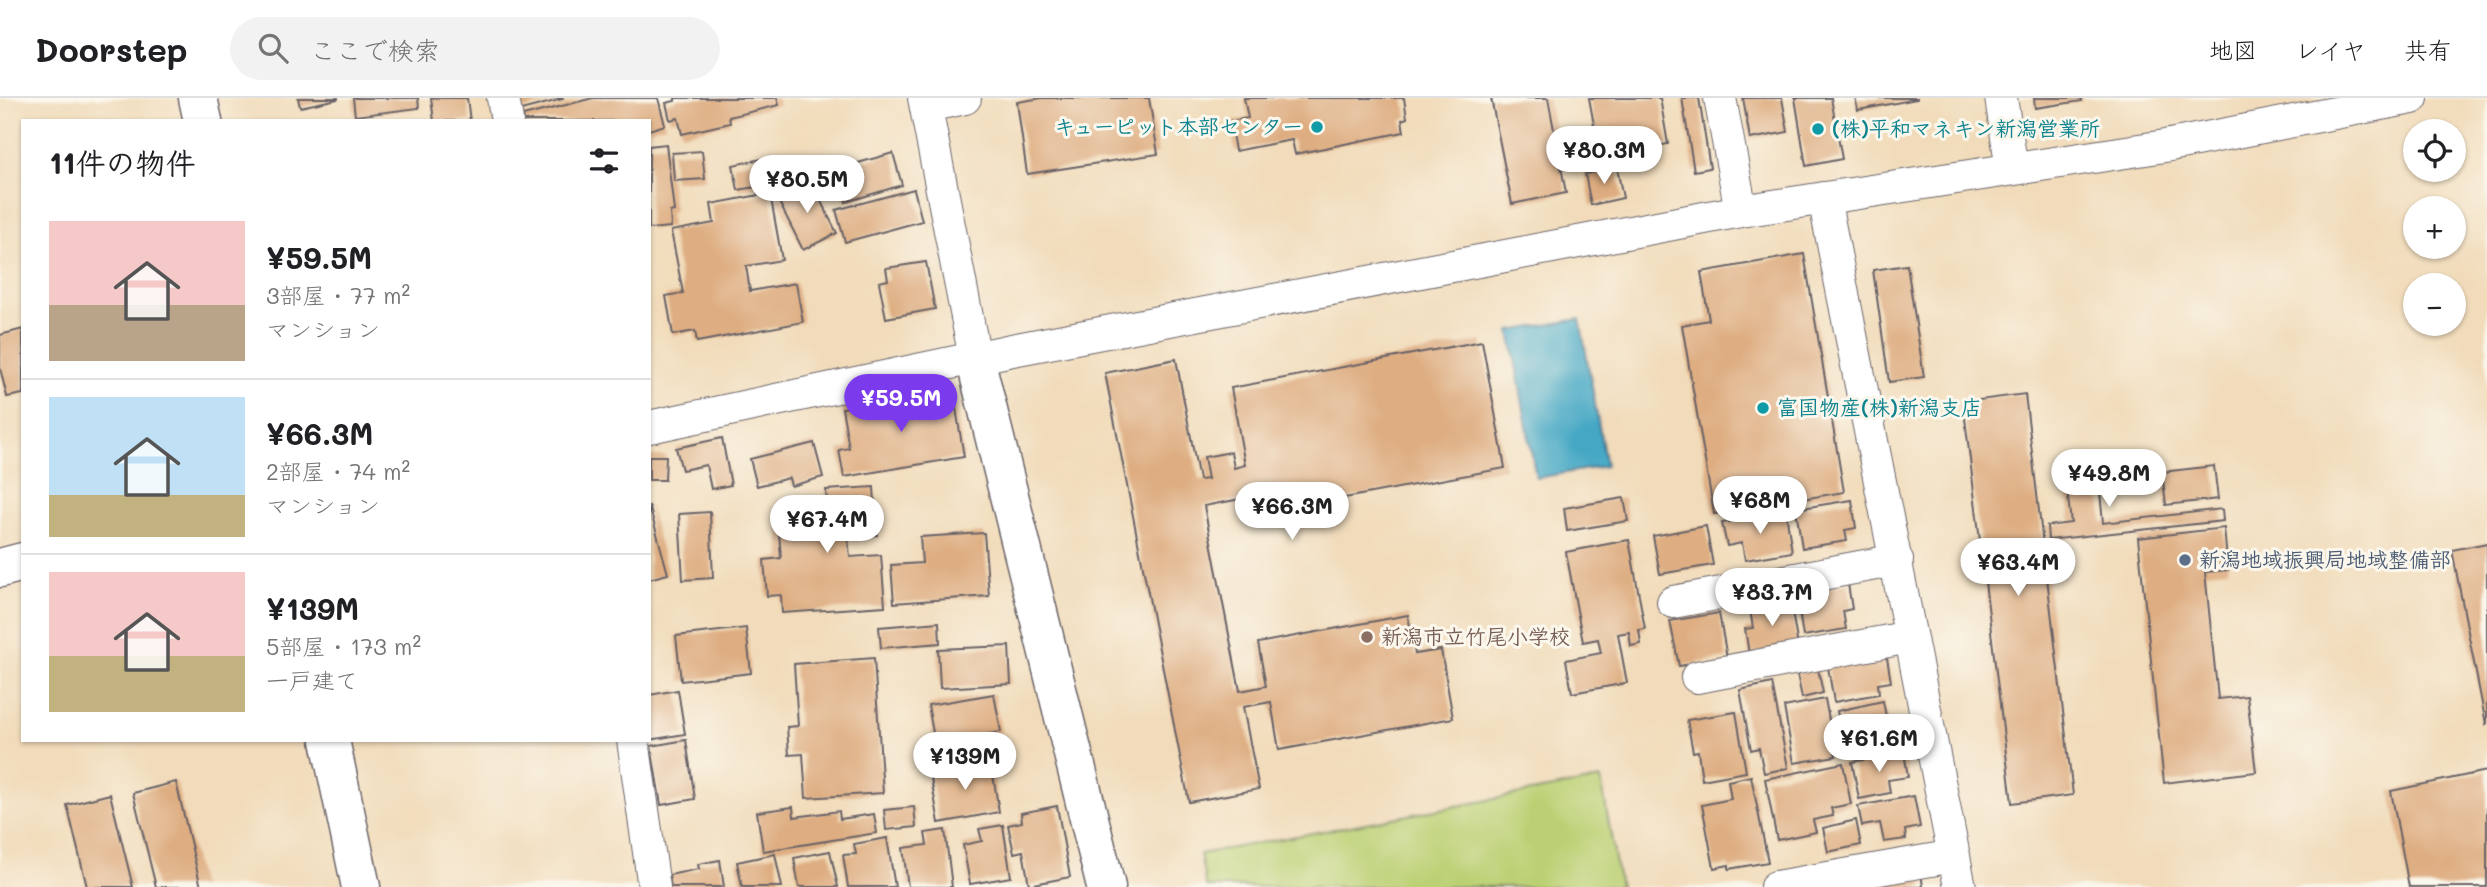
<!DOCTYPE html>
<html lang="ja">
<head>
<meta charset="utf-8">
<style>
	:root { --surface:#fff; --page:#f2f2f2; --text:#202124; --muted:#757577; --line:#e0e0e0; --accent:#7c3aed }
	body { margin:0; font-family:Mali,"Klee One",sans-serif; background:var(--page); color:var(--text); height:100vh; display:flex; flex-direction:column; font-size:26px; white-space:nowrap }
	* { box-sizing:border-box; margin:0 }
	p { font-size:23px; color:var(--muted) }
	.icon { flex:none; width:38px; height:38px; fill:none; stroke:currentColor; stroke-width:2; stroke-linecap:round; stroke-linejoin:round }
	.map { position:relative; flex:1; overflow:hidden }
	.side { position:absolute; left:21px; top:21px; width:630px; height:623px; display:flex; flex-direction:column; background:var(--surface); border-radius:0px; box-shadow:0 2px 5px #0004 }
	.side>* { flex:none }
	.controls { position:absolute; left:2403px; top:21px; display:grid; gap:14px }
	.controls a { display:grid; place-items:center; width:63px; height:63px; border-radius:50%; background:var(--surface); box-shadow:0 2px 5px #0004; font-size:35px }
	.price { position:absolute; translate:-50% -60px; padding:0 16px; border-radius:24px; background:#fff; color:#222; font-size:23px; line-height:46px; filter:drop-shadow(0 2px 4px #0008) }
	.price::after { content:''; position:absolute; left:50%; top:42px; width:21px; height:16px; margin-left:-10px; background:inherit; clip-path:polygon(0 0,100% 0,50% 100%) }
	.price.on { background:var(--accent); color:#fff }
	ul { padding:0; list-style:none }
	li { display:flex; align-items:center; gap:21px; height:175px; padding:0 28px }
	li+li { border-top:2px solid var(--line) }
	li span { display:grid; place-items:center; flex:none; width:196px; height:140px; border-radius:0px; color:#555 }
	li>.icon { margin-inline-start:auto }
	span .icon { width:84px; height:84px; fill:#fffc; stroke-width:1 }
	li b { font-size:30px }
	h2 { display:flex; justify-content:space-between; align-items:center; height:84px; padding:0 28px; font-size:30px }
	header { display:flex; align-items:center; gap:42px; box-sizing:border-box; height:98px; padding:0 35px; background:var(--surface); border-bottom:2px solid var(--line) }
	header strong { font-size:33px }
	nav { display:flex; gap:38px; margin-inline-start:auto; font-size:24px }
	.search { width:490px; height:63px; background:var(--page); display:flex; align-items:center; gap:18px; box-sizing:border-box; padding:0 24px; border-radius:38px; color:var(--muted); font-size:26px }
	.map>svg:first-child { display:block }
	.green { fill:#bbd073; stroke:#6e7957; stroke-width:2 }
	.water { fill:#44a7c4; stroke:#336480; stroke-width:2 }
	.building { fill:#dead81 }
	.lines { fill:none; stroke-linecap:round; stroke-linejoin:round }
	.street-casing { stroke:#6a6367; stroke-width:34 }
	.secondary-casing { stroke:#6a6367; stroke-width:41 }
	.street { stroke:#fff; stroke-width:32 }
	.secondary { stroke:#fff; stroke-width:38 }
	.culture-dot { fill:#0f9aa8; stroke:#fbf7ec; stroke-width:2.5 }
	.service-dot { fill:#5c6f8a; stroke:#fbf7ec; stroke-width:2.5 }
	.education-dot { fill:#8d6e63; stroke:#fbf7ec; stroke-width:2.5 }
	.labels { text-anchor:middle; stroke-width:6; stroke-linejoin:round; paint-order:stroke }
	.culture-label { font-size:21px; font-weight:bold; fill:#0d838f; stroke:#fbf7ec; text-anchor:start }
	.service-label { font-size:21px; font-weight:bold; fill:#4e5e75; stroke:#fbf7ec; text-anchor:start }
	.education-label { font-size:21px; font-weight:bold; fill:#785e54; stroke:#fbf7ec; text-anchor:start }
</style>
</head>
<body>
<header>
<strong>Doorstep</strong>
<div class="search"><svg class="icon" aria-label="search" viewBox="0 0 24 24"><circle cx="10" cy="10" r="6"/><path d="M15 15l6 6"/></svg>ここで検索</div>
<nav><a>地図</a><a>レイヤ</a><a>共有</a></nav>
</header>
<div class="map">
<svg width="2487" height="789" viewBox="0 0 2487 789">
	<rect width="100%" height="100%" fill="#fbf7ec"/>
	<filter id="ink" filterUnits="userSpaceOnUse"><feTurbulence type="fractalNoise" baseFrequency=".0143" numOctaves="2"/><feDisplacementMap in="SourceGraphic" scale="14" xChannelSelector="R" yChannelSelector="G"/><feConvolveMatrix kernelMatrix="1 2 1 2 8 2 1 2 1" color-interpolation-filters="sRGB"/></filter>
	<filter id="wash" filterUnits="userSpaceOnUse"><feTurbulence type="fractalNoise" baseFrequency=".00686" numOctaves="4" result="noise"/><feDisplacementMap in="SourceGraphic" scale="28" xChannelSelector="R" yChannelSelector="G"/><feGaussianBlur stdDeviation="1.57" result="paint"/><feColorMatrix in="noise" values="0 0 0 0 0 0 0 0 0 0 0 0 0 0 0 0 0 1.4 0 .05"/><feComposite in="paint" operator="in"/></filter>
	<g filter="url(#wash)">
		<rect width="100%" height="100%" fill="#f1dbba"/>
		<path class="green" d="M1601 681 1620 789H1206L1200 756Z"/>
		<path class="water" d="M1580 221 1606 368 1536 380 1510 233Z"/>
		<g id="blocks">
			<g class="building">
				<path d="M298 0H338V1L300 9Z"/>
				<path d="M353 0H418L419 10 355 18Z"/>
				<path d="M431 0H467L470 23H434Z"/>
				<path d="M517 0H563V1L521 12Z"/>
				<path d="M593 0H658L665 27 649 32V23H524L523 18Z"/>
				<path d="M675 0H777L779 7 729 19 730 25 682 36 678 20 670 22 666 5 675 3Z"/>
				<path d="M1042 0H1149L1158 56 1027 76 1017 4Z"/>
				<path d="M1244 0H1404L1407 20 1402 22 1404 34 1295 56 1292 42 1235 53 1230 23 1248 20Z"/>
				<path d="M1491 0H1548L1566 95 1512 106Z"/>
				<path d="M1589 0H1660L1668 46 1600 59Z"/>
				<path d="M1682 0H1699L1710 70 1694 73Z"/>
				<path d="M1743 0H1782L1788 34 1750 41Z"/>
				<path d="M1795 0H1831L1842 61 1806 68Z"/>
				<path d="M1855 0H1917V1L1858 12Z"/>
				<path d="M2034 0H2082V3L2035 10Z"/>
				<path d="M666 46 674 113 670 114 671 129 649 131V48Z"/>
				<path d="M702 53 705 81 674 83 672 55Z"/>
				<path d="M893 55 902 87 846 104 837 71Z"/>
				<path d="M767 60 772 86 738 92 733 67Z"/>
				<path d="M1617 70 1623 100 1591 107 1585 76Z"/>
				<path d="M810 82 837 135 803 152 777 100Z"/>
				<path d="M914 91 922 123 845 144 836 112Z"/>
				<path d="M770 95 782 162 746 168 750 193 796 185 803 224 697 244 695 233 673 237 666 198 683 195 671 133 714 125 711 106Z"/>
				<path d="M1804 156 1844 394 1714 416 1682 227 1709 222 1701 174Z"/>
				<path d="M926 164 935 211 886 220 879 184 888 182 886 170Z"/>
				<path d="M1907 167 1924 279 1889 284 1873 172Z"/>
				<path d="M23 231V296L7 299 0 270V237Z"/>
				<path d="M1482 243 1505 370 1249 418 1246 400 1204 408 1240 593 1266 588 1258 545 1408 517 1415 556 1441 552 1453 620 1279 652 1271 604 1243 609 1259 691 1189 704 1105 275 1176 261 1199 382 1208 381 1204 359 1231 354 1234 370 1245 367 1231 290Z"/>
				<path d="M953 292 964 359 844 379 839 352 849 350 842 310Z"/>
				<path d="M2025 296 2073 697 2012 705 1963 304Z"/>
				<path d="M722 340 731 387 711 391 706 367 682 372 676 350Z"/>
				<path d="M814 345 823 379 791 388 789 380 757 388 750 361Z"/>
				<path d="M649 358H666L665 382H649Z"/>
				<path d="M2097 363 2103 425 2222 411 2223 423 2048 442 2047 428 2071 425 2064 367Z"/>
				<path d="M2214 368 2218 401 2166 407 2162 374Z"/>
				<path d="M874 389 877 437 848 439 850 459 881 457 885 508 782 515 781 497 767 498 764 462 781 460 777 409 827 405 826 392Z"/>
				<path d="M1624 400 1628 423 1567 433 1564 410Z"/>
				<path d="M1852 402 1856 430 1845 432 1847 443 1802 450 1796 411Z"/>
				<path d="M649 407 668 476 649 481Z"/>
				<path d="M710 414 713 480 683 482 679 416Z"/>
				<path d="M1786 414 1792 454 1745 462 1742 445 1727 448 1722 425Z"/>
				<path d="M1706 428 1713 467 1660 476 1653 438Z"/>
				<path d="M2224 430 2228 472 2205 474 2218 601 2247 598 2256 674 2164 685 2138 440Z"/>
				<path d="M984 435 989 498 894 505 891 467 922 465 920 439Z"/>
				<path d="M1629 442 1645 531 1639 532 1641 546 1631 548 1629 534 1618 536 1627 585 1572 595 1566 562 1601 555 1598 541 1583 544 1566 454Z"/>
				<path d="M2487 445V625L2486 626 2452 452Z"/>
				<path d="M1848 486 1852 511 1843 513 1846 531 1803 538 1796 495Z"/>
				<path d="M1789 497 1798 548 1749 556 1745 531 1753 530 1750 512 1779 507 1778 498Z"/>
				<path d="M1719 515 1727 560 1679 568 1670 523Z"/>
				<path d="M939 524 940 545 881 550 879 529Z"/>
				<path d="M746 530 751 575 681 583 676 538Z"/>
				<path d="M1009 548 1011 586 940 590 938 551Z"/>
				<path d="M1886 554 1891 584 1878 586 1879 596 1834 604 1827 563Z"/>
				<path d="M874 560 883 695 806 700 803 656 789 657 787 629 798 628 794 566Z"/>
				<path d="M1818 571 1823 595 1802 600 1797 576Z"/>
				<path d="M1772 585 1788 670 1764 675 1759 650 1751 652 1740 592Z"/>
				<path d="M678 592 685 636 649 642V597Z"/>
				<path d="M994 596 1001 634 935 646 928 607Z"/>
				<path d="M1825 601 1836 658 1794 665 1784 609Z"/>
				<path d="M1883 603 1891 644 1845 653 1837 613Z"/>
				<path d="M1736 614 1746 674 1702 682 1698 653 1693 654 1687 622Z"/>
				<path d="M686 642 695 701 661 707 651 648Z"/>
				<path d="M1904 654 1908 679 1888 682 1890 695 1859 701 1852 664Z"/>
				<path d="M991 664 999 714 939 725 930 675Z"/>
				<path d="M1843 665 1851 706 1831 710 1833 718 1813 722 1816 734 1777 742 1765 681Z"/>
				<path d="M2487 673V789H2409L2391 693Z"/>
				<path d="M1751 678 1768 764 1729 771V767L1714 770 1702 707 1731 701 1728 683Z"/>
				<path d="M176 684 201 789H156L133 695Z"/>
				<path d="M110 696 133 789H87L67 707Z"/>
				<path d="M1914 698 1920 729 1905 732 1906 741 1884 744 1880 725 1862 728 1858 708Z"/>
				<path d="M1057 708 1070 779 1029 787 1023 753 1014 755 1008 727 1022 724 1021 715Z"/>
				<path d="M793 709 794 719 839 713 840 721 874 716 877 735 763 753 757 714Z"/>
				<path d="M914 709 916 729 886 732 884 712Z"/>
				<path d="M1856 722 1861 747 1828 754 1823 730Z"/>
				<path d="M1003 727 1011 779 970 786 963 747 982 743 979 731Z"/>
				<path d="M945 732 952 789H908L903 750 927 747 925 735Z"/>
				<path d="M887 740 895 789H848L843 757 856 756 854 746Z"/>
				<path d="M830 753 838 789H799L794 760Z"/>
				<path d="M775 756 782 789H742L737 764Z"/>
				<path d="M720 762 724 789H671L669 777 699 771 698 766Z"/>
				<path d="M1921 774 1923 789H1878L1877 781Z"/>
			</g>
		</g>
	</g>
	<g filter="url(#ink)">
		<use href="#blocks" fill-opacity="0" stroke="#6a6367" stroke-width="2"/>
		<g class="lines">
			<g class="street-casing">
				<g id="street">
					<path d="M503 0 507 23"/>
					<path d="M924 0 975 260"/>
					<path d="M1720 0 1741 113"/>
					<path d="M2001 0 2012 71"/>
					<path d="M926 8 965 0"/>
					<path d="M1824 100 1960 789"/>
					<path d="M649 329 1012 252 1741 113 2165 48 2412 0"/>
					<path d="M1673 504 1897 462"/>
					<path d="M1697 579 1910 539"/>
					<path d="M633 642 654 789"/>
					<path d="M1776 789 1954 758"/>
				</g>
			</g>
			<g class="secondary-casing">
				<g id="secondary">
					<path d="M198 0 203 23"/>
					<path d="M975 260 1106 789"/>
					<path d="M0 470 23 464"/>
					<path d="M330 642 361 789"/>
				</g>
			</g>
			<use href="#street" class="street"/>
			<use href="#secondary" class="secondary"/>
		</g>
	</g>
	<g class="culture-dot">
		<circle cx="1317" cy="29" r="7"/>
		<circle cx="1818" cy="31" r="7"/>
		<circle cx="1763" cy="310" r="7"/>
	</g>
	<circle class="service-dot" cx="2185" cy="462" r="7"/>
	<circle class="education-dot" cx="1367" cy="539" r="7"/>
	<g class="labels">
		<g class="culture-label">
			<text x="1303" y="36" text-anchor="end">キューピット本部センター</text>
			<text x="1832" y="38">(株)平和マネキン新潟営業所</text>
			<text x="1777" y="317">富国物産(株)新潟支店</text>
		</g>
		<g class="service-label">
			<text x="2199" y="469">新潟地域振興局地域整備部</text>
		</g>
		<g class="education-label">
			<text x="1381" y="546">新潟市立竹尾小学校</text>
		</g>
	</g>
</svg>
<div class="controls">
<a><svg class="icon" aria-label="locate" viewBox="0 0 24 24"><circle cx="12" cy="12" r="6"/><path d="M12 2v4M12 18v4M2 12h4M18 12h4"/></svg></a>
<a>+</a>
<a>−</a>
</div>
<b class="price" style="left:1604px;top:88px">¥80.3M</b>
<b class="price" style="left:807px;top:117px">¥80.5M</b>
<b class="price on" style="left:901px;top:336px">¥59.5M</b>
<b class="price" style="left:2109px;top:411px">¥49.8M</b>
<b class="price" style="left:1760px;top:438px">¥68M</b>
<b class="price" style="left:1292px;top:444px">¥66.3M</b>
<b class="price" style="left:827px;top:457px">¥67.4M</b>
<b class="price" style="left:2018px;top:500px">¥63.4M</b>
<b class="price" style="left:1772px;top:530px">¥83.7M</b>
<b class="price" style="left:1879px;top:676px">¥61.6M</b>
<b class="price" style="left:965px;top:694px">¥139M</b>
<section class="side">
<h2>11件の物件<svg class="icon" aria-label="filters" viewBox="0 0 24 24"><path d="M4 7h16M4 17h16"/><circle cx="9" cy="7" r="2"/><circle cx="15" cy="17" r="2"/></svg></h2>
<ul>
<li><span style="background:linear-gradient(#f6c9c9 60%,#b9a48a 0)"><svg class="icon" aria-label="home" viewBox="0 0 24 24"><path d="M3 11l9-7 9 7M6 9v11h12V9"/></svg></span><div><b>¥59.5M</b><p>3部屋 · 77 m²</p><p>マンション</p></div></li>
<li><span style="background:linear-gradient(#bfe0f5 70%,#c2b280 0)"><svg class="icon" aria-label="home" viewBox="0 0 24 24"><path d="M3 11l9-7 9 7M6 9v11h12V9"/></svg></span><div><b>¥66.3M</b><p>2部屋 · 74 m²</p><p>マンション</p></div></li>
<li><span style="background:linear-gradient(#f6c9c9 60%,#c2b280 0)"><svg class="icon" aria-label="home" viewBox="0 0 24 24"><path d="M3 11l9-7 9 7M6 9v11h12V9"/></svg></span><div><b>¥139M</b><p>5部屋 · 173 m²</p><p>一戸建て</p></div></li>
</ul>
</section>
</div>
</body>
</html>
